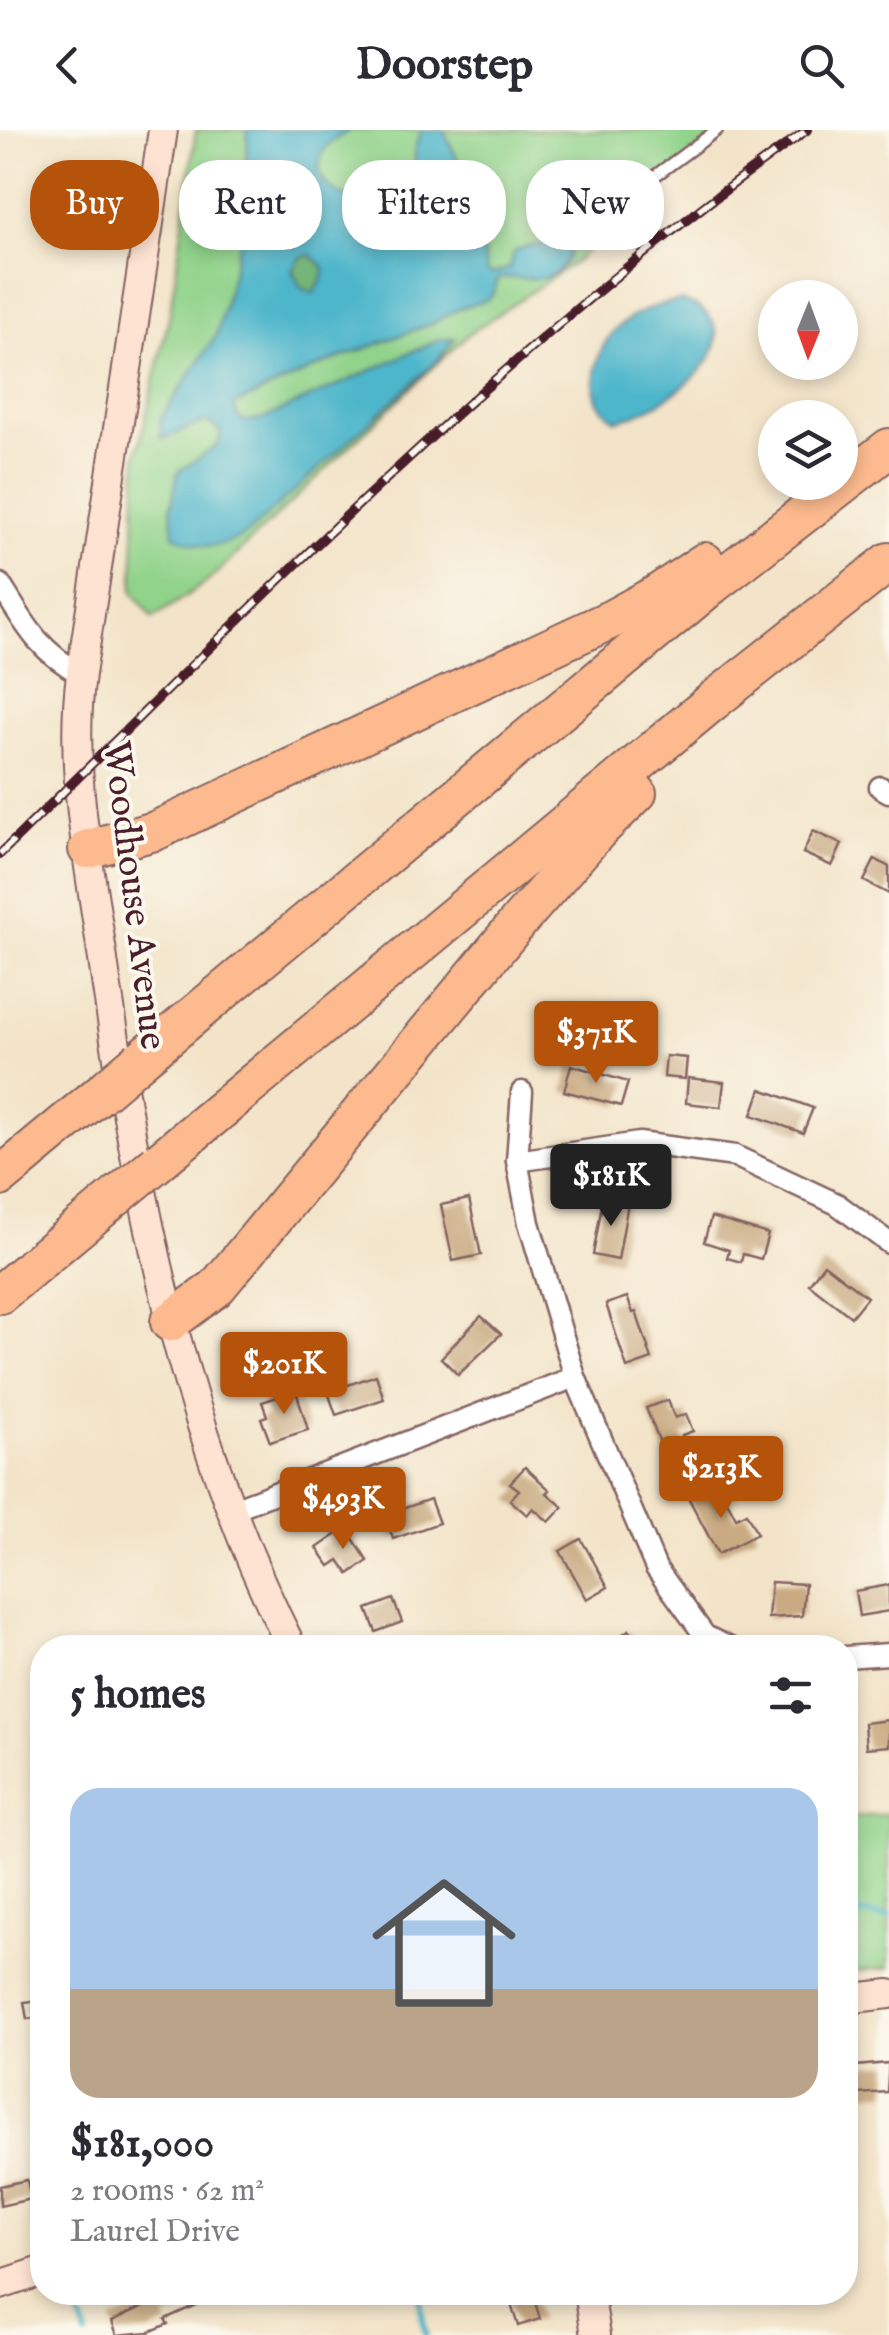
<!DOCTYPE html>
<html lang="en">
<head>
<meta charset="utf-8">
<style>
	:root { --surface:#fff; --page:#f7f7f7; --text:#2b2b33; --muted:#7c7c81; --accent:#b45309 }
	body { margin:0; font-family:"IM FELL English",serif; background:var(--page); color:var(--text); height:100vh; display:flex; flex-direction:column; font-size:38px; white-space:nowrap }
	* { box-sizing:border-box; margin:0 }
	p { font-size:32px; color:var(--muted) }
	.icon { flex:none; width:55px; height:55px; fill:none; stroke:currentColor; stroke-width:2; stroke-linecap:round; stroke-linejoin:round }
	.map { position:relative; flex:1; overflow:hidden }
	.sheet { position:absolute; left:30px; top:1505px; width:828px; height:670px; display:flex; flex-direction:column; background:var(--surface); border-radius:40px; box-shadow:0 5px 15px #0003 }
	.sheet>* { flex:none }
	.top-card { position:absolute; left:30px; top:30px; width:830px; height:90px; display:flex; gap:20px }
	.needle { width:65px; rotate:181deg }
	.controls { position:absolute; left:758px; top:150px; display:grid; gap:20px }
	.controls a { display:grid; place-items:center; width:100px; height:100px; border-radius:50%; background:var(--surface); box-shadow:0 5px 15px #0003; font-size:50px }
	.price { position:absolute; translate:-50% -85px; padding:0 22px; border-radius:10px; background:var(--accent); color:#fff; font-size:32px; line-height:65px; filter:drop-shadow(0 2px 5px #0008) }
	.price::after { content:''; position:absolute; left:50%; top:60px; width:30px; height:22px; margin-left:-15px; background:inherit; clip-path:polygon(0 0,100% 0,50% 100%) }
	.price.current { background:#222; color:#fff }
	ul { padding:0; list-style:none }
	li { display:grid; align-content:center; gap:20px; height:530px; padding:0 40px }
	li span { display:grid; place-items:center; height:310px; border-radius:30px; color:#555 }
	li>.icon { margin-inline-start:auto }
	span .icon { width:180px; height:180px; fill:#fffc; stroke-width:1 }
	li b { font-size:42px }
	h2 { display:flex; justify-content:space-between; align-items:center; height:120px; padding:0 40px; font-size:42px }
	.chip { padding:0 35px; border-radius:40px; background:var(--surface); box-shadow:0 5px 15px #0003; font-size:35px; line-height:90px }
	.chip.current { background:var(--accent); color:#fff }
	header { display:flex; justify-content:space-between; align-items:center; height:130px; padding:0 40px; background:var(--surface); font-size:45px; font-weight:800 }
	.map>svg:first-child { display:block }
	.green { fill:#91d38b; stroke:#6e795b; stroke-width:2.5 }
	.forest { fill:#74b577; stroke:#5f6a51; stroke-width:2.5 }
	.water { fill:#4db6cb; stroke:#4c6a7b; stroke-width:2.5; fill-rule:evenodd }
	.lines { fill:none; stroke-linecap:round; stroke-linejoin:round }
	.stream { stroke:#4db6cb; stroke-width:6 }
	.building { fill:#c9aa82 }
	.service-casing { stroke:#856462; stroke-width:15 }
	.minor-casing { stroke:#856462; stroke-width:25 }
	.secondary-casing { stroke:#856462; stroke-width:32 }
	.motorway-casing { stroke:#856462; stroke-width:42 }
	.service { stroke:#fff; stroke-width:10 }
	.minor { stroke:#fff; stroke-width:20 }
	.secondary { stroke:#fee3d2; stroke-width:28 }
	.motorway { stroke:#fcba8e; stroke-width:38 }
	.rail-casing { stroke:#4a1f2b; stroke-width:10 }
	.rail { stroke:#fbf7ec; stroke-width:6; stroke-dasharray:19; stroke-linecap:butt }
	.motorway-bridge-casing { stroke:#856462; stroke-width:42; stroke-linecap:butt }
	.motorway-bridge { stroke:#fcba8e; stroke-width:38 }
	.labels { text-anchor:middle; stroke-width:8; stroke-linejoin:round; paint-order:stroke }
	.street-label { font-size:38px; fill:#4a1f2b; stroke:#fbf7ec }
</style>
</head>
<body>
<header><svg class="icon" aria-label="back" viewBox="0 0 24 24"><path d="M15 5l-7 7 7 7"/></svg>Doorstep<svg class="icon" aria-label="search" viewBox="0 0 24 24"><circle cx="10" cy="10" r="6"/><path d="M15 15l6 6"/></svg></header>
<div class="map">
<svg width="889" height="2205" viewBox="0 0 889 2205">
	<rect width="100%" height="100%" fill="#fbf7ec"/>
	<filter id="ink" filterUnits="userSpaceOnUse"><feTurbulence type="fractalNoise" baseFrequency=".01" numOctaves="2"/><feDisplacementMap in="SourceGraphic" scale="20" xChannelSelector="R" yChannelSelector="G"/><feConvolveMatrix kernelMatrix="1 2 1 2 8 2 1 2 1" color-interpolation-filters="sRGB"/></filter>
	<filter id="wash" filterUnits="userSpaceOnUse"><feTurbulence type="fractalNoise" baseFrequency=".0048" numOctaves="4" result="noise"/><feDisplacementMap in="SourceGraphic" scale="40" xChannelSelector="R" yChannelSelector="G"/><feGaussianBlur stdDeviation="2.25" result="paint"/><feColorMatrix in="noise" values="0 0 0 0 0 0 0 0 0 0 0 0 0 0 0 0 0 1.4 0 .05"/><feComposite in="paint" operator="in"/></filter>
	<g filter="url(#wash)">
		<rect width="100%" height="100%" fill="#f3e4c9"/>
		<g class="green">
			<path d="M196 0H727L704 14 575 132 466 206 208 451 153 488 133 462 137 324 170 183Z"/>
			<path d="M889 1684V1838L845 1842V1688Z"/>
		</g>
		<path class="forest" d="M311 125 324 137 323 149 314 163 301 158 292 141 300 128Z"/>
		<g class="water">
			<path d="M248 0H349C342 7 330 10 325 18 295 68 391 89 412 53 420 40 412 28 416 15 417 9 420 5 422 0H443L459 32 465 60 477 88 487 142 493 144 510 138 514 122C529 113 552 112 568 118L570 123C553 162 528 143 498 149L493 164 487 170 460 178 433 193 322 235 234 275 237 286 243 291 263 289 438 210 455 208 438 230 248 403C221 419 203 420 174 405L171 378 178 342 218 315 221 302 208 292C191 294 178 306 161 308V288L217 204 243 99ZM311 125 324 137 323 149 314 163 301 158 292 141 300 128Z"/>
			<path d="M681 171C694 174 705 179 712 191 738 232 649 285 616 290 597 277 592 266 595 243 601 198 639 176 681 171Z"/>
		</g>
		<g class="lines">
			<g class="stream">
				<path d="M845 1782 889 1787"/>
				<path d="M70 2162 87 2205"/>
				<path d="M419 2162 425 2205"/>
			</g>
		</g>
		<g id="blocks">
			<g class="building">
				<path d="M813 701 842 714 832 736 803 723Z"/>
				<path d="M875 729 889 737V764L864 751Z"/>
				<path d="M666 926 687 928 685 949 664 947Z"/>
				<path d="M571 935 628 952 621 976 564 961Z"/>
				<path d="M688 948 724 952 721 977 686 973Z"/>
				<path d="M761 959 813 978 803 1003 752 985Z"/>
				<path d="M469 1069 481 1125 453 1131 441 1075Z"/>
				<path d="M603 1069 628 1073 618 1130 593 1125Z"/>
				<path d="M711 1087 768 1104 761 1129 743 1124 741 1132 727 1128 729 1120 704 1112Z"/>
				<path d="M824 1134 867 1167 851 1187 809 1154Z"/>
				<path d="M627 1167 633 1183 636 1182 652 1229 627 1238 606 1174Z"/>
				<path d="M481 1186 501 1204 458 1245 441 1228Z"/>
				<path d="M376 1245 384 1269 336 1285 328 1262Z"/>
				<path d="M296 1261 308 1300 270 1312 261 1288 267 1286 262 1272Z"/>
				<path d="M668 1270 675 1288 686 1284 693 1301 682 1305 691 1326 669 1335 646 1278Z"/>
				<path d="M525 1337 550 1360 547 1363 563 1377 549 1392 533 1378 527 1385 510 1370 519 1360 510 1353Z"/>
				<path d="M707 1357 714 1370 724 1365 736 1388 746 1383 757 1404 718 1424 688 1367Z"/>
				<path d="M430 1369 439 1393 393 1409 385 1385Z"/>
				<path d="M346 1398 368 1431 349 1444 339 1430 330 1436 317 1418Z"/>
				<path d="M581 1409 608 1457 587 1469 560 1421Z"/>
				<path d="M771 1452 805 1454 802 1486 768 1488Z"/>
				<path d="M889 1455V1481L859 1486 855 1461Z"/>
				<path d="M393 1469 402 1492 376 1502 367 1479Z"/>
				<path d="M629 1500 641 1518H602Z"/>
				<path d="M889 1590V1616L866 1618 864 1593Z"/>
				<path d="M42 1870V1887L27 1889 24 1872Z"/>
				<path d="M889 1933 887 1962 858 1964 856 1936Z"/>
				<path d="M27 2050 31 2069 0 2076V2056Z"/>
				<path d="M173 2162H224L165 2189 168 2194 149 2202 117 2205 112 2191Z"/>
				<path d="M507 2162H532L540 2189 518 2196Z"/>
			</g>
		</g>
	</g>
	<g filter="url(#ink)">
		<use href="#blocks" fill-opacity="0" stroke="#856462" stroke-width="2.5"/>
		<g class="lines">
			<g class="service-casing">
				<path id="service" d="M598 88 717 0"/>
			</g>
			<g class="minor-casing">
				<g id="minor">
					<path d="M0 454C25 494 37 520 81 544"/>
					<path d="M880 657 889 662"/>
					<path d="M522 962 517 1031 529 1093 575 1247 656 1438 705 1506 730 1518"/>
					<path d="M517 1031 639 1013 735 1026 837 1074 889 1113"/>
					<path d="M231 1380 575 1247"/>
					<path d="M845 1527 889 1524"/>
				</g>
			</g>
			<g class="secondary-casing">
				<g id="secondary">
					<path d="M163 0 81 544C69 635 88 727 101 816 135 1058 181 1298 292 1518"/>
					<path d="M845 1869 889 1864"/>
					<path d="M0 2155 42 2141"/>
					<path d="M589 2162 596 2205"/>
				</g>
			</g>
			<g class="motorway-casing">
				<g id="motorway">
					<path d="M88 719 155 701 614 488 656 465 705 432"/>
					<path d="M140 930 712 455 889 318"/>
					<path d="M157 1033 713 571 889 432"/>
					<path d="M0 1047 100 964"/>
					<path d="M0 1164 117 1066"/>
					<path d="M170 1192 216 1158 520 790 597 702 637 663"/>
				</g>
			</g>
			<use href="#service" class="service"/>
			<use href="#minor" class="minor"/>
			<use href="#secondary" class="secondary"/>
			<use href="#motorway" class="motorway"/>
			<g class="rail-casing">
				<path id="rail" d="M0 724C259 471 510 210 807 0"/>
			</g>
			<use href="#rail" class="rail"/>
			<g class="motorway-bridge-casing">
				<g id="motorway-bridge">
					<path d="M100 964 140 930"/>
					<path d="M117 1066 157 1033"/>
				</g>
			</g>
			<use href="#motorway-bridge" class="motorway-bridge"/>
		</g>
	</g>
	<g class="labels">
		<g class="street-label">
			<text transform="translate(136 765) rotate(83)" y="13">Woodhouse Avenue</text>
		</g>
	</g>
</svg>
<div class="controls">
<a><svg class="needle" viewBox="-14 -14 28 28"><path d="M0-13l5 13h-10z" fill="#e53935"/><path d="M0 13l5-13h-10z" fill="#7c7c81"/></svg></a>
<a><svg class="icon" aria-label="layers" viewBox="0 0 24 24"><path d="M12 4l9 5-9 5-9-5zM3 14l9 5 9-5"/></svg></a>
</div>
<b class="price" style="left:596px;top:956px">$371K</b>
<b class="price current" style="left:611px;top:1099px">$181K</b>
<b class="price" style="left:284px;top:1287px">$201K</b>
<b class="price" style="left:721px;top:1391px">$213K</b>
<b class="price" style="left:343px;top:1422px">$493K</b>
<div class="top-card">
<a class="chip current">Buy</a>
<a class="chip">Rent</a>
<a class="chip">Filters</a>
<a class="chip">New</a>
</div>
<section class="sheet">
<h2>5 homes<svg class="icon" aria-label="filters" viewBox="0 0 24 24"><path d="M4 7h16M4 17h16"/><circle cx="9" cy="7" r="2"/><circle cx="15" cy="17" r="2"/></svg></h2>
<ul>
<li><span style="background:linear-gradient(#a9c7e8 65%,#b9a48a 0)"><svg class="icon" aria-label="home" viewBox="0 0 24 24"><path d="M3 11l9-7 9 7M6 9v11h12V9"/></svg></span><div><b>$181,000</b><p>2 rooms · 62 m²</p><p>Laurel Drive</p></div></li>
</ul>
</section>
</div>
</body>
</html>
